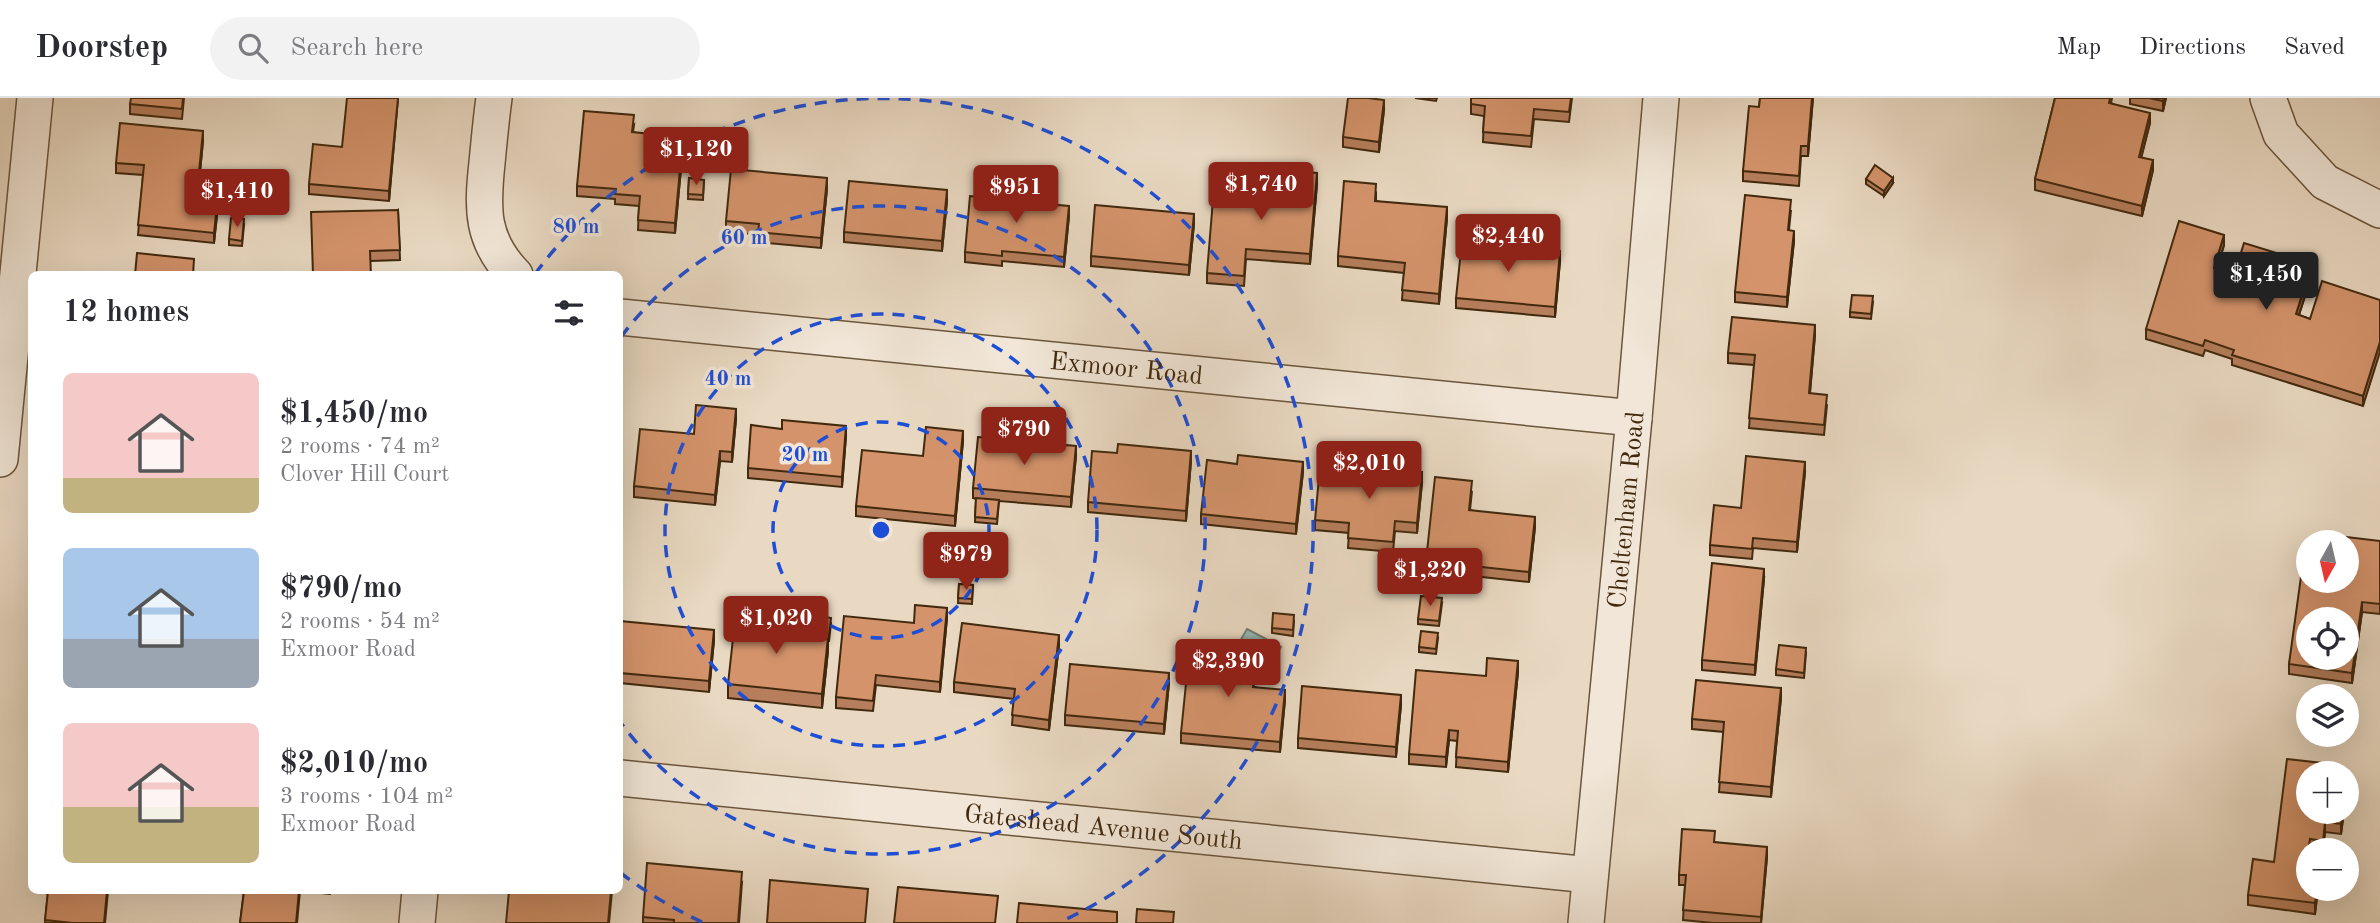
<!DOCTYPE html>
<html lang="en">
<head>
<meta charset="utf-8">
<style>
	:root { --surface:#fff; --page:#f2f2f3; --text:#2b2b33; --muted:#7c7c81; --line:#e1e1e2; --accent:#8f2418 }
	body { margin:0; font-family:"Old Standard TT",serif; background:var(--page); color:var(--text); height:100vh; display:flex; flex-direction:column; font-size:26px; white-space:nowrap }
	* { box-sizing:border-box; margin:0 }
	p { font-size:23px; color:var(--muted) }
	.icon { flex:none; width:38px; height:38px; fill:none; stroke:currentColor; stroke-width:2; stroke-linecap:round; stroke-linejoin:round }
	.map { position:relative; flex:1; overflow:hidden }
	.drawer { position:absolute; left:28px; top:173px; width:595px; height:623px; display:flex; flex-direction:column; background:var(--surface); border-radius:10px; box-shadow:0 7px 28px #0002 }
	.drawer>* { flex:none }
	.needle { width:46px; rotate:188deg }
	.fabs { position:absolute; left:2296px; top:432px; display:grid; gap:14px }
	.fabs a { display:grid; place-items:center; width:63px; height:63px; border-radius:50%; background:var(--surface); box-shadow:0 7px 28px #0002; font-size:35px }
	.price { position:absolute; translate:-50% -60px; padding:0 16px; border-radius:7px; background:var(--accent); color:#fff; font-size:23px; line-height:46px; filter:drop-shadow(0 2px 4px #0008) }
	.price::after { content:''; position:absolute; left:50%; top:42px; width:21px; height:16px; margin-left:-10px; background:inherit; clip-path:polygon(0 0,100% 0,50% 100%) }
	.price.active { background:#222; color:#fff }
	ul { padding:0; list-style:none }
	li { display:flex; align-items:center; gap:21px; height:175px; padding:0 35px }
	li span { display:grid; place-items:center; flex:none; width:196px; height:140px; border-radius:10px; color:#555 }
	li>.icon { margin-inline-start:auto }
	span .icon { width:84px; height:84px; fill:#fffc; stroke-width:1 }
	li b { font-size:30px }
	h2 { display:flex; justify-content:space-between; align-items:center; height:84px; padding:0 35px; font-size:30px }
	header { display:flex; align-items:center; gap:42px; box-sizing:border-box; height:98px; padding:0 35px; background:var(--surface); border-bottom:2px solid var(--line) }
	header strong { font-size:33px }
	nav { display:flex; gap:38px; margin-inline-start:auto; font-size:24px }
	.search { width:490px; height:63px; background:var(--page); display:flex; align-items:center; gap:18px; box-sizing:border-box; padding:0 24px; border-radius:38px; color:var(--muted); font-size:26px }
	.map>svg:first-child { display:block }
	.water { fill:#97bab4; stroke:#758072; stroke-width:2 }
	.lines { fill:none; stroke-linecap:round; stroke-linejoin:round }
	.street-casing { stroke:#6b553b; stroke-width:38 }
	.street { stroke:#f1e6d7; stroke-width:35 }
	.wall { fill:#b67e5c; stroke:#41290e; stroke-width:2 }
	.shaded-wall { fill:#94674b; stroke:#41290e; stroke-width:2 }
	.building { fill:#d4936b; stroke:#41290e; stroke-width:2; fill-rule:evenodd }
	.ring { fill:none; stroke:#1d4ed8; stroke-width:3.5; stroke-dasharray:12 9 }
	.labels { text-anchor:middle; stroke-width:7; stroke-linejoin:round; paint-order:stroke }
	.street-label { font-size:26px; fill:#41290e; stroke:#f1e6d7 }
	.centre { fill:#1d4ed8; stroke:#f1e6d7; stroke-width:3.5 }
	.ring-label { font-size:21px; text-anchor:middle; font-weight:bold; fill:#1d4ed8; stroke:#f1e6d7; stroke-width:7; stroke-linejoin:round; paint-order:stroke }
</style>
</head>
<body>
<header>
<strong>Doorstep</strong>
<div class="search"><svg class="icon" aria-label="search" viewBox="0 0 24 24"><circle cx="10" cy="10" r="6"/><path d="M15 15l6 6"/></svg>Search here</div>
<nav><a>Map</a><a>Directions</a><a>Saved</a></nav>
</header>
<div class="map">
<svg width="2380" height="825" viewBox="0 0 2380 825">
	<rect width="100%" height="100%" fill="#e9d9c2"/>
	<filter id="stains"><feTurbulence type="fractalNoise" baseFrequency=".00286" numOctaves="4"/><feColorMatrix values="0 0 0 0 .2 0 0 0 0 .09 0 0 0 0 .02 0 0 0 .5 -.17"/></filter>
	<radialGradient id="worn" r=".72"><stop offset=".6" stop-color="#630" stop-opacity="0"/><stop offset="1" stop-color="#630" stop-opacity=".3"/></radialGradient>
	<path class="water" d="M1247 531 1281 549 1270 568 1236 550Z"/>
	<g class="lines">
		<g class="street-casing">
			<g id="street">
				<path d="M494 0C491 22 489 44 487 65 482 111 481 142 515 177"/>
				<path d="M2268 0 2281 36 2325 84 2380 112"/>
				<path id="s1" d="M620 219 1634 320"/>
				<path d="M0 361 35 0"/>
				<path id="s2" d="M620 680 1590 777"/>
				<path d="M417 825 420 793"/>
				<path id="s3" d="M1586 825 1634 320 1661 0"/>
			</g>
		</g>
		<use href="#street" class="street"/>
	</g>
	<g class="wall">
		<path d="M184 0 182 21 130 16V6Z"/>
		<path d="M398 0 389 103 309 96V86L342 49Z"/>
		<path d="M1415 0H1437L1436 3Z"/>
		<path d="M1471 0H1572L1569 24 1534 21 1531 49 1483 44 1484 18 1471 16Z"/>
		<path d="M1760 0H1813L1808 58H1801L1799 88 1743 83V73L1759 9Z"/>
		<path d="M2055 0H2112L2111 5 2150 25 2141 59 2153 72 2142 118 2035 92V81Z"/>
		<path d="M2130 0H2166L2163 13 2130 6Z"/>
		<path d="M1384 12 1379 54 1343 49V39Z"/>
		<path d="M634 27 633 34 683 49 675 135 638 132 639 108 615 106V101L577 98V88Z"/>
		<path d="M729 41 726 68 710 67V61Z"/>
		<path d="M203 43 197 105 217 117 214 145 138 137 143 77 116 75V65Z"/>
		<path d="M689 80 704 82 703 102 688 101Z"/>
		<path d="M1866 81 1893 85 1884 98 1866 86Z"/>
		<path d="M1317 86 1310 166 1246 161 1244 188 1207 185V175L1276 95Z"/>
		<path d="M827 91 821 150 758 144V137L726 133V123Z"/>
		<path d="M1376 96V103L1447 120 1439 206 1402 202 1404 175 1338 168V158Z"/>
		<path d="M947 103 942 153 844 144V134Z"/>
		<path d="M1036 105 1069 118 1064 169 1002 163V168L965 164V154Z"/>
		<path d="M398 112 400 162 370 163 312 177Z"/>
		<path d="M1791 112 1789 132 1794 143 1787 209 1735 204V194Z"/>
		<path d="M1194 126 1189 177 1091 168V158Z"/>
		<path d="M244 127 242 148 229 147V141Z"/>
		<path d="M2224 147 2217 171 2234 177 2312 176 2299 217 2310 221 2380 202 2363 308 2232 267V261L2205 252 2203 258 2146 241V231Z"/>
		<path d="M1560 163 1555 219 1456 210V200Z"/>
		<path d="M1873 204 1871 221 1850 219V214Z"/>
		<path d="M1815 237 1810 295 1827 307 1824 337 1749 330 1754 267 1728 265V255Z"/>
		<path d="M736 321 732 364 720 363 715 407 634 399V388L694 336Z"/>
		<path d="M846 338 842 389 748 380V370Z"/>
		<path d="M963 343 955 428 856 418V408L923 358Z"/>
		<path d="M1117 355 1191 363 1186 423 1088 414V404Z"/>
		<path d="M1076 358 1071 409 999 403 997 426 975 424 976 401 973 400V390Z"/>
		<path d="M1237 366 1303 374 1296 436 1201 426V416Z"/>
		<path d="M1805 374 1797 454 1753 450 1752 461 1710 457V447L1741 410Z"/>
		<path d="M1422 385 1417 435 1395 433 1393 454 1348 450 1349 435 1315 432V422Z"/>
		<path d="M1472 393 1470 412 1535 429 1529 484 1426 473V463Z"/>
		<path d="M2380 443V516L2362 514 2352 585 2289 576V566L2308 483Z"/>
		<path d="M1764 481 1755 577 1702 572V562Z"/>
		<path d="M959 486 973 487 972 506 958 505Z"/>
		<path d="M1442 505 1439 528 1418 526V521Z"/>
		<path d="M815 517 831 525 829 543H828V553L822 610 728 600V586L762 532 813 538Z"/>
		<path d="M947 520 940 594 876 587 873 613 836 610V599L914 525Z"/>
		<path d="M620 523 714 542 709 594 620 585Z"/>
		<path d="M1294 523 1293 538 1272 535V530Z"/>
		<path d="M1438 540 1436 556 1419 554V549Z"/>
		<path d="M1059 547 1049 632 1012 627 1014 601 954 594V584Z"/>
		<path d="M1806 555 1804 580 1776 577V571Z"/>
		<path d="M1242 561 1240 578 1255 589 1285 602 1280 654 1181 645V635Z"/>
		<path d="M1518 574 1508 674 1456 669 1457 643 1449 642 1446 669 1409 666V656L1486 578Z"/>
		<path d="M1169 585 1164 636 1065 627V617Z"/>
		<path d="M1781 600 1771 699 1719 694 1724 634 1692 631V621Z"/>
		<path d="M1401 607 1396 659 1298 650V640Z"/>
		<path d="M2331 676 2308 714H2344L2341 736 2325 734 2323 752 2310 751V752H2308V791H2318L2315 816 2248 807V797L2274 764Z"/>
		<path d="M1715 744 1767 759 1761 825H1713L1683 822 1685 787H1679V777Z"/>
		<path d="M742 784 739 825H643V819Z"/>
		<path d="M48 793H108L105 825H45Z"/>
		<path d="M244 793H331L330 796 300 793 297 825H240Z"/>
	</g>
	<g class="shaded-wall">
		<path d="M398 0 389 103V93Z"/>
		<path d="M1812 0H1813L1808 58V48Z"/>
		<path d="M2164 0H2166L2163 13V3Z"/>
		<path d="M1384 2V12L1379 54V44Z"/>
		<path d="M2150 15V25L2139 69V59Z"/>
		<path d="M203 33V43L196 115V105Z"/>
		<path d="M683 39V49L675 135V125Z"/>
		<path d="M2153 62V72L2142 118V108Z"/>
		<path d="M1317 75V86L1310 166V156Z"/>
		<path d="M827 80V91L821 150V140Z"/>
		<path d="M1893 80V85L1884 98V93Z"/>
		<path d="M947 92V103L942 153V143Z"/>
		<path d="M217 107V117L214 145V135Z"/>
		<path d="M1069 108V118L1064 169V159Z"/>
		<path d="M1447 109V120L1439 206V196Z"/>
		<path d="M1194 116V126L1189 177V167Z"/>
		<path d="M1794 133V143L1787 209V199Z"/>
		<path d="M2224 137V147L2214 180V170Z"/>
		<path d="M1560 153V163L1555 219V209Z"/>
		<path d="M2312 166V176L2296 226V216Z"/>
		<path d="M1815 227V237L1809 305V295Z"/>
		<path d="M2380 244V254L2363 308V298Z"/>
		<path d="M736 311V321L732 364V354Z"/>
		<path d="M846 328V338L842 389V379Z"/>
		<path d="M963 333V343L955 428V418Z"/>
		<path d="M1076 348V358L1071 409V399Z"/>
		<path d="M720 353V363L715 407V397Z"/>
		<path d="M1191 353V363L1186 423V413Z"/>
		<path d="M1303 364V374L1296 436V426Z"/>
		<path d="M1805 364V374L1797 454V444Z"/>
		<path d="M1422 374V385L1417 435V425Z"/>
		<path d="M1535 419V429L1529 484V474Z"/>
		<path d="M1764 471V481L1755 577V567Z"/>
		<path d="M2362 504V514L2352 585V575Z"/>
		<path d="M947 510V520L940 594V584Z"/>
		<path d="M714 532V542L709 594V583Z"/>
		<path d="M1059 537V547L1049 632V622Z"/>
		<path d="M828 539V553L822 610V596Z"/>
		<path d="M1518 563V574L1508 674V664Z"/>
		<path d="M1169 575V585L1164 636V626Z"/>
		<path d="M1781 590V600L1771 699V689Z"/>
		<path d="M1285 592V602L1280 654V644Z"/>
		<path d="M1401 597V607L1396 659V649Z"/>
		<path d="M1449 632V642L1446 669V659Z"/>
		<path d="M2343 714H2344L2341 736V726Z"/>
		<path d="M2325 724V734L2323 752V743Z"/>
		<path d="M1767 749V759L1761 825V819Z"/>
		<path d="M2317 791H2318L2315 816V805Z"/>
		<path d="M611 793H612L609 825H608Z"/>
	</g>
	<g class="building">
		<path d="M131 0H183L182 11 130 6Z"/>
		<path d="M347 0H398L389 93 309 86 313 46 342 49Z"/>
		<path d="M1348 0H1368L1384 2 1379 44 1343 39Z"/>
		<path d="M1471 0H1571L1569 14 1534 11 1531 38 1483 34 1485 8 1471 6Z"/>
		<path d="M1760 0H1812L1808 48H1801L1799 78 1743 73 1749 8 1759 9Z"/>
		<path d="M2055 0H2110L2109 5 2150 15 2139 59 2153 62 2142 108 2035 81Z"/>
		<path d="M2149 0H2164L2163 3Z"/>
		<path d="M584 13 634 17 632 34 683 39 675 125 638 122 640 98 615 96 616 91 577 88Z"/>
		<path d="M120 25 203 33 196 105 217 107 214 135 138 127 144 67 116 65Z"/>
		<path d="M712 34 729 36 726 63 710 61Z"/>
		<path d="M1875 67 1893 80 1884 93 1866 81Z"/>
		<path d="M731 71 827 80 821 140 758 134 759 126 726 123Z"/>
		<path d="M1278 72 1317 75 1310 156 1246 151 1244 178 1207 175 1214 89 1276 95Z"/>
		<path d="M689 80 704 82 703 97 688 96Z"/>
		<path d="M849 83 947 92 942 143 844 134Z"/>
		<path d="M1344 83 1376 86 1375 103 1447 109 1439 196 1402 192 1405 165 1338 158Z"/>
		<path d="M1006 89 1036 92 1035 105 1069 108 1064 159 1002 153V158L965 154 970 98 1005 101Z"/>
		<path d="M1745 97 1791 102 1788 132 1794 133 1787 199 1735 194Z"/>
		<path d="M1095 107 1194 116 1189 167 1091 158Z"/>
		<path d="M398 112 400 152 370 153 371 177H313L311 114Z"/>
		<path d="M231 120 244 121 242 143 229 141Z"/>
		<path d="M2179 123 2224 137 2214 170 2234 177 2244 145 2312 166 2296 216 2310 221 2322 183 2380 202V244L2363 298 2232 257 2234 252 2205 242 2203 248 2146 231Z"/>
		<path d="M1462 143 1560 153 1555 209 1456 200Z"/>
		<path d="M137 155 194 161 193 177H135Z"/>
		<path d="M225 174 242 175V177H225Z"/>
		<path d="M1852 197 1873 198 1871 216 1850 214Z"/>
		<path d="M1732 219 1815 227 1809 295 1827 297 1824 327 1749 320 1755 257 1728 255Z"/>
		<path d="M696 307 736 311 732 354 720 353 715 397 634 388 640 331 694 336Z"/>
		<path d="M782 322 846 328 842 379 748 370 751 327 782 331Z"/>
		<path d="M926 329 963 333 955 418 856 408 862 352 923 358Z"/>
		<path d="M978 339 1076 348 1071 399 973 390Z"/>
		<path d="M1118 346 1191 353 1186 413 1088 404 1092 353 1117 355Z"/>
		<path d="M1238 357 1303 364 1296 426 1201 416 1207 362 1237 366Z"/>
		<path d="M1746 358 1805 364 1797 444 1753 440 1752 451 1710 447 1714 407 1741 410Z"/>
		<path d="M1320 369 1385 375 1386 371 1422 374 1417 425 1395 423 1393 444 1348 440 1349 425 1315 422Z"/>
		<path d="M1435 379 1472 383 1469 412 1535 419 1529 474 1426 463Z"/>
		<path d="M976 400 999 402 997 421 975 419Z"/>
		<path d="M2321 436 2380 443V506L2362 504 2352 575 2289 566 2303 464 2308 465V483H2347V444H2320ZM2308 522H2347V560H2308Z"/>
		<path d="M1712 465 1764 471 1755 567 1702 562Z"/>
		<path d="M959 486 973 487 972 501 958 500Z"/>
		<path d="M1421 498 1442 500 1439 523 1418 521Z"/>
		<path d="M915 507 947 510 940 584 876 577 873 603 836 599 844 518 914 525Z"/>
		<path d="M736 513 762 515 761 532 776 533 777 518 799 520 797 536 828 539 822 596 728 586Z"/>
		<path d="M1273 515 1294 517 1293 532 1272 530Z"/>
		<path d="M815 517 831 520 829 537 813 535Z"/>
		<path d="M620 523 714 532 709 583 620 575Z"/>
		<path d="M962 525 1059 537 1049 622 1012 617 1015 591 954 584Z"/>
		<path d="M1421 533 1438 535 1436 551 1419 549Z"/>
		<path d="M1190 546 1242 551 1239 578 1255 580 1253 589 1285 592 1280 644 1181 635Z"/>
		<path d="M1779 547 1806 550 1804 575 1776 571Z"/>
		<path d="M1487 560 1518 563 1508 664 1456 659 1458 633 1449 632 1446 659 1409 656 1416 572 1486 578Z"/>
		<path d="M1070 566 1169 575 1164 626 1065 617Z"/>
		<path d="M1696 582 1781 590 1771 689 1719 684 1724 624 1692 621Z"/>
		<path d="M1302 588 1401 597 1396 649 1298 640Z"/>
		<path d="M2287 661 2331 666 2330 676H2308V714H2343L2341 726 2325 724 2323 743 2310 741 2307 761H2308V791H2317L2315 805 2248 797 2253 761 2274 764Z"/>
		<path d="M1682 731 1715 733 1714 744 1767 749 1761 819 1683 812 1686 777H1679Z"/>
		<path d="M647 765 742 774 738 825H674V822L643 819Z"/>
		<path d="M770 782 868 791 865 825H767Z"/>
		<path d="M898 789 998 798 995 825H894Z"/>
		<path d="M48 793H107L104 825H73L45 822Z"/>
		<path d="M244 793H299L296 825H240Z"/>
		<path d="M509 793H611L608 825H506Z"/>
		<path d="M1019 805 1117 814V825H1017Z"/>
		<path d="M1137 811 1174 814 1173 825H1136Z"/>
	</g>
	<g class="ring">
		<circle cx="881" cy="432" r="108"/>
		<circle cx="881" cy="432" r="216"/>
		<path d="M621 239A324 324 0 1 1 621 625"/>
		<path d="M702 824A431 431 0 0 1 622 776M535 176A431 431 0 1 1 1060 824"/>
	</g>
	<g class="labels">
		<g class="street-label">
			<text dy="9" stroke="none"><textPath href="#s1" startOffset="509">Exmoor Road</textPath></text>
			<text dy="9" stroke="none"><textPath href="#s3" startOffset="415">Cheltenham Road</textPath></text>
			<text dy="9" stroke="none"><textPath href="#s2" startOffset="486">Gateshead Avenue South</textPath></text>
		</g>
	</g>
	<circle cx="881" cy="432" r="10" class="centre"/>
	<g class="ring-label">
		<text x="576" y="135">80 m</text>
		<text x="744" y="146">60 m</text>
		<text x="728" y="287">40 m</text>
		<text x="805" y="363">20 m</text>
	</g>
	<rect width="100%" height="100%" filter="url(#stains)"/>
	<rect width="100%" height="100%" fill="url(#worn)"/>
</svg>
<div class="fabs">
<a><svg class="needle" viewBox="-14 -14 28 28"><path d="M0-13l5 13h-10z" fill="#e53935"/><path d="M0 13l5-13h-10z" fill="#7c7c81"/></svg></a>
<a><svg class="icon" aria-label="locate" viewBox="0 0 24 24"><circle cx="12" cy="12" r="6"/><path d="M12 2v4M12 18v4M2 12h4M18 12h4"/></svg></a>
<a><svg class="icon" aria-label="layers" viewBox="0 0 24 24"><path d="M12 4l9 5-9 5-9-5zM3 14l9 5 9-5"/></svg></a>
<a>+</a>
<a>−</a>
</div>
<b class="price" style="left:696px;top:89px">$1,120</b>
<b class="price" style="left:1261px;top:124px">$1,740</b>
<b class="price" style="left:1016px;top:127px">$951</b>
<b class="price" style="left:237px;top:131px">$1,410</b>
<b class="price" style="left:1508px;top:176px">$2,440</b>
<b class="price active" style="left:2266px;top:214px">$1,450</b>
<b class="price" style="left:1024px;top:369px">$790</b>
<b class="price" style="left:1369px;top:403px">$2,010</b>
<b class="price" style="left:966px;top:494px">$979</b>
<b class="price" style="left:1430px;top:510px">$1,220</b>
<b class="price" style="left:776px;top:558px">$1,020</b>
<b class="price" style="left:1228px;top:601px">$2,390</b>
<section class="drawer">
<h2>12 homes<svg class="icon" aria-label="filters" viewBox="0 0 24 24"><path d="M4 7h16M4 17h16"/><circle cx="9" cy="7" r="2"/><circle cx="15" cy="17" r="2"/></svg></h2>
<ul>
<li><span style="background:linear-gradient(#f6c9c9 75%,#c2b280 0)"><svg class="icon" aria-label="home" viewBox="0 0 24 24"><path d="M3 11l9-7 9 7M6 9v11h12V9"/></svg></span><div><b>$1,450/mo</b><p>2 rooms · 74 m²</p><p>Clover Hill Court</p></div></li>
<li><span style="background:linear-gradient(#a9c7e8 65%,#9aa5b1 0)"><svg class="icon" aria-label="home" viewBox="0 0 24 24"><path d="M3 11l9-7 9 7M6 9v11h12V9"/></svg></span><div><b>$790/mo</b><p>2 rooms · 54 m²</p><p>Exmoor Road</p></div></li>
<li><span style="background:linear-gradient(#f6c9c9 60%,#c2b280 0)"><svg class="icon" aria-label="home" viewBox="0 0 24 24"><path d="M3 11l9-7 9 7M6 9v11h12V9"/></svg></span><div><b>$2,010/mo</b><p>3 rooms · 104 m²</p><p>Exmoor Road</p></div></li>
</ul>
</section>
</div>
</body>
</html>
